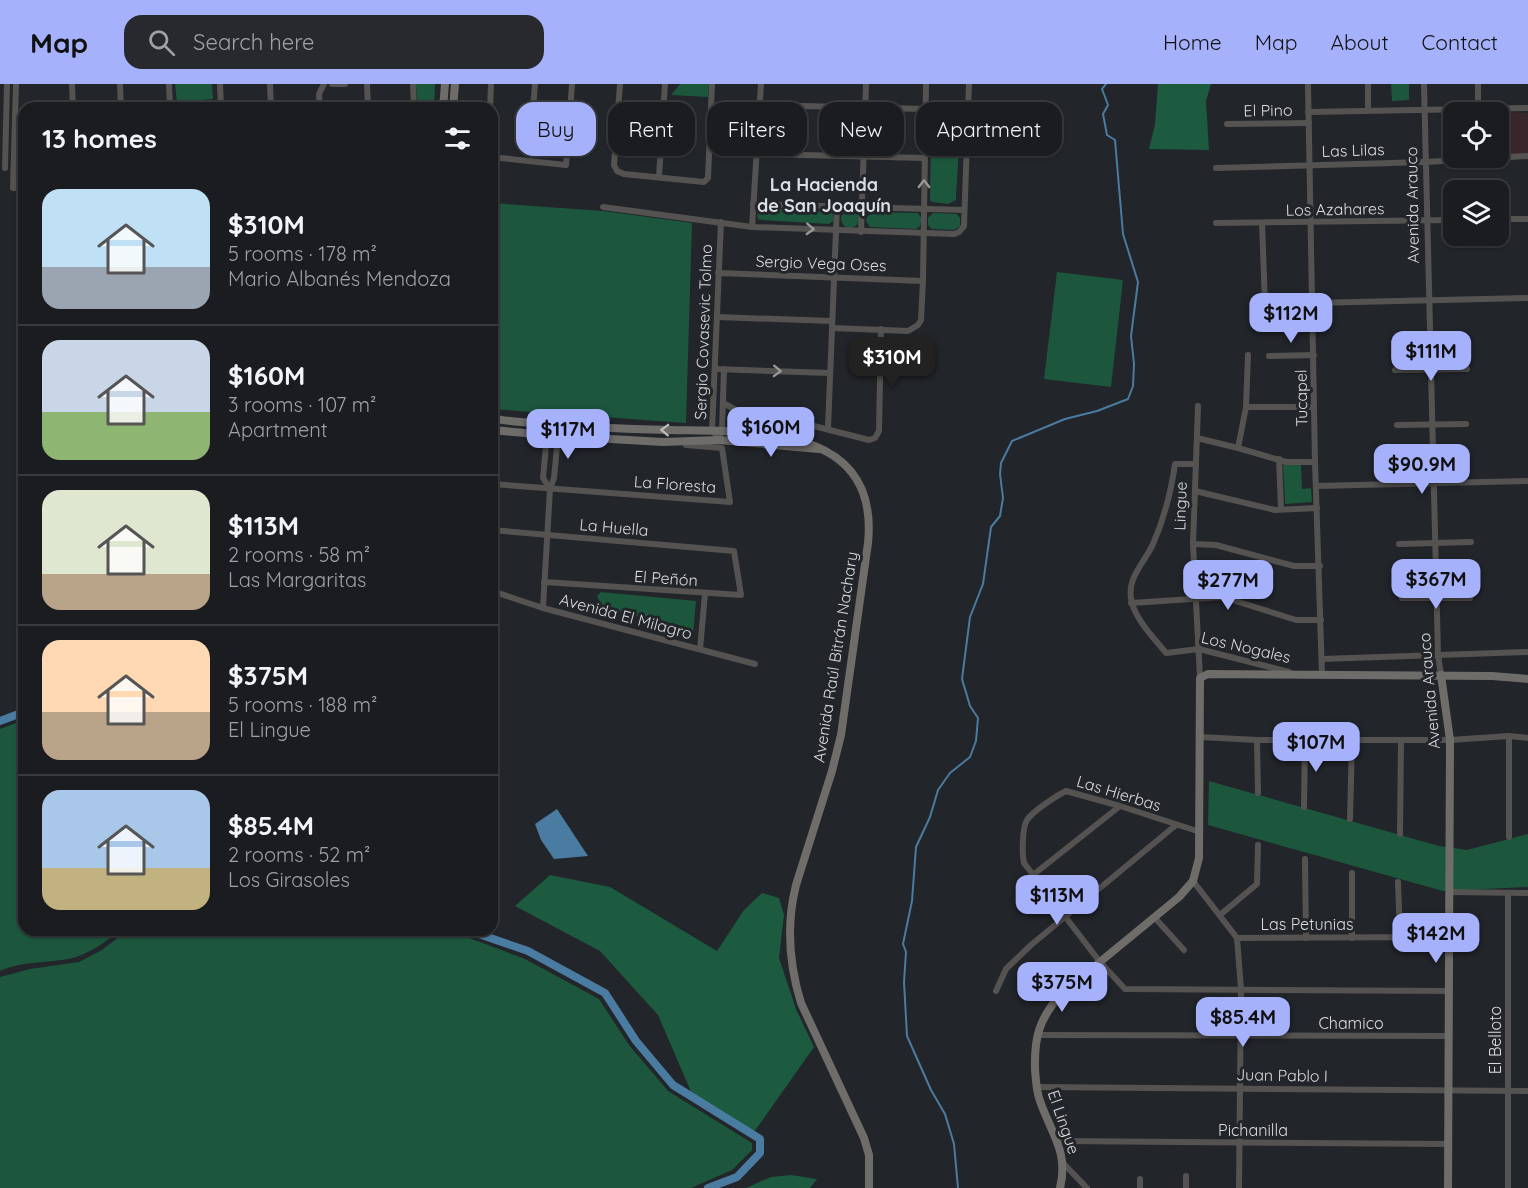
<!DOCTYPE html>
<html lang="en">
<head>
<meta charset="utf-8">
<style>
	:root { --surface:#1a1c20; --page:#27292d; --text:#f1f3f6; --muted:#9fa1a5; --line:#383a3e; --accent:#a6b1fc }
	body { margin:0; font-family:Quicksand,sans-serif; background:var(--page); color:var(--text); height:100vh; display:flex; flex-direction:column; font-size:22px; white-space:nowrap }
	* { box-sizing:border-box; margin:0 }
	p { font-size:20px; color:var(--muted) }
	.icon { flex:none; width:33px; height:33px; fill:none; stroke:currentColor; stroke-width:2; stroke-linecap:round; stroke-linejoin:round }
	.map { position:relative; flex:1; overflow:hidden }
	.details { position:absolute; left:18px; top:18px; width:480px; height:834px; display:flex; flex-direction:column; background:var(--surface); border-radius:18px; box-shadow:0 2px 4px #0004,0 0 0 2px var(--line) }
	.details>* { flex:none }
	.banner { position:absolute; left:516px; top:18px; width:570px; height:54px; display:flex; gap:12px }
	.controls { position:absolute; left:1443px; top:18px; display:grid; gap:12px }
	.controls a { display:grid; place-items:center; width:66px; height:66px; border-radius:12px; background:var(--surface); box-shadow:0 2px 4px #0004,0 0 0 2px var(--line); font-size:30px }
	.price { position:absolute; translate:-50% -51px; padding:0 14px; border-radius:12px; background:var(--accent); color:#111; font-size:20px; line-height:39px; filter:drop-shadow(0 2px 3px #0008) }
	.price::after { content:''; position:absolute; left:50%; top:36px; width:18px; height:14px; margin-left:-9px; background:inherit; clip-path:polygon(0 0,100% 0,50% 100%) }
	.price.current { background:#222; color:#fff }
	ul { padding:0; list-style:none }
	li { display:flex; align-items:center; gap:18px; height:150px; padding:0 24px }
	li+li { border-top:2px solid var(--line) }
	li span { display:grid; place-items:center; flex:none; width:168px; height:120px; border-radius:18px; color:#555 }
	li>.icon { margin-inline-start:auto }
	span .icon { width:72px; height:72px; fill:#fffc; stroke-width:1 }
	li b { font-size:26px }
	h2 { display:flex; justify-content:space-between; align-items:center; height:72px; padding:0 24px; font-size:26px }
	.chip { padding:0 21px; border-radius:18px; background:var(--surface); box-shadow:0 2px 4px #0004,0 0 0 2px var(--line); font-size:21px; line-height:54px }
	.chip.current { background:var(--accent); color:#111 }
	header { display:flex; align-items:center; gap:36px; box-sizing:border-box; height:84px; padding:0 30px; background:var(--accent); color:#111 }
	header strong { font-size:28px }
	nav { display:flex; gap:33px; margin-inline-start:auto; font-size:21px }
	.search { width:420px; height:54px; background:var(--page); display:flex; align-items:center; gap:15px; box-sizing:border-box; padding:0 21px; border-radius:18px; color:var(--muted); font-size:22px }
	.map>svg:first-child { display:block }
	.education { fill:#39262c }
	.green { fill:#1c573d }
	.forest { fill:#1c5b3f }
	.water { fill:#4a7ba0 }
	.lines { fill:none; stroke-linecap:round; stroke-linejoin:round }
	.stream { stroke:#4a7ba0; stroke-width:2 }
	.canal { stroke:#4a7ba0; stroke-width:8 }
	.street { stroke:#545351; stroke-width:6 }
	.secondary { stroke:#6f6d69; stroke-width:8 }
	.oneway { stroke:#989898 }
	.oneway2 { stroke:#bbbbbc }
	.labels { text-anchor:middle; stroke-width:6; stroke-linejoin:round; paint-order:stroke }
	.street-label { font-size:16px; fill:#dbdcdf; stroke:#22252a }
	.neighbourhood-label { font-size:18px; font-weight:bold; fill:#dbdfe5; stroke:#22252a }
</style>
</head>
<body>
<header>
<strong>Map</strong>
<div class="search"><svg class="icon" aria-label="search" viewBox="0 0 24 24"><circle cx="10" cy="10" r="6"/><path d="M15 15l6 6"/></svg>Search here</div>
<nav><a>Home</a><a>Map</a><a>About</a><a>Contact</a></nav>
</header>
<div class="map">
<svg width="1528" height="1104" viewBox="0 0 1528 1104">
	<rect width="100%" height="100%" fill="#22252a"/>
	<path class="education" d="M1509 28 1528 29V70L1509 71Z"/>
	<g class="green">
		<path d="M175 0H212L213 15 177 18Z"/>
		<path d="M416 0H435L434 24H418Z"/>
		<path d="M680 0H709L708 13 671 11Z"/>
		<path d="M1391 0H1409V16L1392 17Z"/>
		<path d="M931 47H960L956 112V116L948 120 932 118 930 116Z"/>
		<path d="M492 119 603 127 692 139 686 339 492 325Z"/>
		<path d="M762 124 829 127 833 130V137L829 140 761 136 758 135 757 128Z"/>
		<circle cx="850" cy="135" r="9"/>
		<path d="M872 128 918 129 922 135 920 142 916 145 870 143 866 137 867 133Z"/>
		<path d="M933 129 957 130 960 134V142L954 146 932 145 928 141V134Z"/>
		<path d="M1057 188 1123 196 1111 303 1044 295Z"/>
		<path d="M1301 380 1302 405 1311 404 1312 418 1285 420 1283 381Z"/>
		<path d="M601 508 696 517 693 550 601 521 597 512Z"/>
		<path d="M24 636V846H121C108 856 92 868 76 873 51 880 24 876 0 887V645Z"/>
		<path d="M1209 697 1439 762 1467 766 1528 750V803L1443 807 1208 741Z"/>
		<path d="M128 846H448L525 875 599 915 629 961 668 1007 752 1059V1066L732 1086 691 1104H0V893L30 885 79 878 102 866Z"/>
	</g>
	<g class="forest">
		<path d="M1158 0H1211L1206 17 1209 66 1149 65 1155 40Z"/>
		<path d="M550 791 610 803 717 867 744 826 762 809 779 814 784 831 779 874 796 925 814 963 754 1048 692 1010 658 931 600 867 515 822Z"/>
		<path d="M791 1091 817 1095 810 1104H746L771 1093Z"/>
	</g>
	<path class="water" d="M557 725 588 772 554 775 541 756 535 740Z"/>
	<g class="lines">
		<path class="stream" d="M958 1104 954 1060 945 1030 931 1006 907 952 904 898 906 868 903 860 912 817 916 763 930 733 938 706 950 689 970 673 976 657 978 634 970 622 962 595 970 533 983 500 991 443 1000 432 1003 414 1000 390 1001 379 1012 357 1065 335 1097 327 1128 315 1133 302 1134 280 1131 252 1138 198 1123 150 1115 56 1107 51 1103 30 1108 21 1102 5 1106 0"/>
		<g class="canal">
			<path d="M0 637 24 628"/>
			<path d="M467 846 528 867 605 909 636 957 673 1001 760 1055V1069L737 1093 708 1104"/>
		</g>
		<g class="street">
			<path d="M16 0 13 104 24 103"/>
			<path d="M72 0 73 24"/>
			<path d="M120 0 121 24"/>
			<path d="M169 0 170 24"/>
			<path d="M220 0 221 24"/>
			<path d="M270 0 271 24"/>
			<path d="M332 0H345"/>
			<path d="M367 0 368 24"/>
			<path d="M413 0 414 24"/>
			<path d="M535 0 533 25 570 30"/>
			<path d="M620 0 614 81 617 87 624 90 704 98 708 94 712 0"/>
			<path d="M1308 0 1315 378 1322 591"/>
			<path d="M1368 0V26"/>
			<path d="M1424 0 1438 571 1441 591"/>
			<path d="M1478 0V24"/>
			<path d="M760 21 925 25"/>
			<path d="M320 24 319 10 324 0"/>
			<path d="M490 24 491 0"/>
			<path d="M1308 28 1528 24"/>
			<path d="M1227 40 1309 39"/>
			<path d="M757 70 924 74"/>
			<path d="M492 73 566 81 572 0"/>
			<path d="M5 84 7 0"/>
			<path d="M1216 84 1426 78 1528 72"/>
			<path d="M659 93 665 0"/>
			<path d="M753 120 964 126"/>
			<path d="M603 123 752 143 954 150 959 148 964 142 969 0"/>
			<path d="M1498 135H1528"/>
			<path d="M1216 139 1454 136"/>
			<path d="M1262 139 1265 220 1528 214"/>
			<path d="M752 143 761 0"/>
			<path d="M861 148 866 0"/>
			<path d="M718 189 923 197"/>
			<path d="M717 233 832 237"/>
			<path d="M832 244 908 247 918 241 921 236 923 197 926 0"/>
			<path d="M1269 272 1314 271"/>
			<path d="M715 285 830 289"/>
			<path d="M1395 286 1467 285"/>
			<path d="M723 319 751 334 806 340 869 356 875 354 879 347 881 245"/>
			<path d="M1198 322 1193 460 1200 594"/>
			<path d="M1246 323H1314"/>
			<path d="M548 340 543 394 550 405"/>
			<path d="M1397 341 1466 340"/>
			<path d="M828 344 837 122"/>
			<path d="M715 350 712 346 721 138"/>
			<path d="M1197 354 1238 364 1286 378H1315"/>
			<path d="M719 356 722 346 724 285"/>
			<path d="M1238 364 1246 323 1248 271"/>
			<path d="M1279 375 1281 425"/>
			<path d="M1196 380H1175C1171 408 1164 435 1153 460 1144 480 1125 495 1132 519 1137 537 1154 554 1166 569L1199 565 1289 588"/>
			<path d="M492 400 730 418 722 364 686 361"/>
			<path d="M1316 402 1528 397"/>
			<path d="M1195 407 1275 426 1317 424"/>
			<path d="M492 446 734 467 741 511 544 498"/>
			<path d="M1193 460 1216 461 1294 482H1320"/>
			<path d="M1399 460 1471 458"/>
			<path d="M492 487 496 446"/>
			<path d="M492 507 543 524 755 580"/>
			<path d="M1402 514H1470"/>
			<path d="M1131 519 1223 513 1296 536H1321"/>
			<path d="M543 524 550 405 554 394 559 341"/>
			<path d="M700 565 705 510"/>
			<path d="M1322 575 1528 568"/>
			<path d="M1200 653 1257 656H1450L1509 652 1528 654"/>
			<path d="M1257 656 1258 709"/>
			<path d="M1304 723 1305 656"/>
			<path d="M1350 735 1352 656"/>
			<path d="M1200 748 1120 722 1066 707C1056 712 1033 727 1027 736 1022 744 1022 770 1024 779L1100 878 1125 905 1449 907"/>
			<path d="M1400 750 1401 656"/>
			<path d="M1509 753V652"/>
			<path d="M1305 775 1306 854"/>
			<path d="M1033 791 1120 722"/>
			<path d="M1193 797 1237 854 1241 905 1239 1104"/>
			<path d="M1398 798 1400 854"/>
			<path d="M1449 808 1528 809"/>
			<path d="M1220 831 1257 800 1258 761"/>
			<path d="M1155 834 1184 866"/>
			<path d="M1237 854 1449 853"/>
			<path d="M1352 854V789"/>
			<path d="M996 907 1006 885 1031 861 1176 741"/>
			<path d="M1037 951 1449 952"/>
			<path d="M1036 1003 1528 1007"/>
			<path d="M1058 1057 1448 1060"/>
			<path d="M1063 1079 1087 1104"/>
			<path d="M1140 1104V1095"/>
			<path d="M1186 1104V1092"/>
			<path d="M1508 1104V809"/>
		</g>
		<g class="secondary">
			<path d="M443 24 445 0"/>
			<path d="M453 24 455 0"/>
			<path d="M492 334C507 338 522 338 537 339 581 343 625 345 669 346 753 348 880 339 868 459L841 651 832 687 796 801C786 841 789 880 801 919L864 1054 869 1071V1104"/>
			<path d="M492 346 558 352 663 358 719 356 819 365"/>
			<path d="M1441 591 1450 656 1448 1104"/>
			<path d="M1060 1104C1069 1068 1051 1049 1040 1017 1036 1006 1036 996 1035 985 1034 952 1040 934 1061 910L1179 813 1193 797 1199 774 1200 594 1208 590 1492 592 1528 595"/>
		</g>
	</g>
	<defs><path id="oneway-chevron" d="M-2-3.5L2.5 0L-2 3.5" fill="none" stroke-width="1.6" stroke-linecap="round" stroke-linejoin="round" transform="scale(1.5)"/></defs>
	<g class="oneway">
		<use href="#oneway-chevron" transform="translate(924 100) rotate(-90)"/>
		<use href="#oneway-chevron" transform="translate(810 145) rotate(3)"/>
		<use href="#oneway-chevron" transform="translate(777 287) rotate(2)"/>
	</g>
	<use class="oneway2" href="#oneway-chevron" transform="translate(665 346) rotate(-178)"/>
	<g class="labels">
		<g class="street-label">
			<text transform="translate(1268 26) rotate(-1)" y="6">El Pino</text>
			<text transform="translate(1353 66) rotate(-2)" y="6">Las Lilas</text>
			<text transform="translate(1412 121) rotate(-91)" y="6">Avenida Arauco</text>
			<text transform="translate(1335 125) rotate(-1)" y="6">Los Azahares</text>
			<text transform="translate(821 179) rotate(2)" y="6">Sergio Vega Oses</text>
			<text transform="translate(703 248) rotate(-88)" y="6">Sergio Covasevic Tolmo</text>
			<text transform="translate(1301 314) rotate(-91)" y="6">Tucapel</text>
			<text transform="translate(675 400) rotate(4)" y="6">La Floresta</text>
			<text transform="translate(1180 422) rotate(-88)" y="6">Lingue</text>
			<text transform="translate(614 443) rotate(5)" y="6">La Huella</text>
			<text transform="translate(666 494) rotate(4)" y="6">El Peñón</text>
			<text transform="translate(626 532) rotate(15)" y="6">Avenida El Milagro</text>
			<text transform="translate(1246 563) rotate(13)" y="6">Los Nogales</text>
			<text transform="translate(835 573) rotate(-81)" y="6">Avenida Raúl Bitrán Nachary</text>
			<text transform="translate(1429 607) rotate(-95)" y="6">Avenida Arauco</text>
			<text transform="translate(1119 709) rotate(17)" y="6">Las Hierbas</text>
			<text x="1307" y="846">Las Petunias</text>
			<text x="1351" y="945">Chamico</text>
			<text transform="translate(1495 956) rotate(-90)" y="6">El Belloto</text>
			<text transform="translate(1282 991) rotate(1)" y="6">Juan Pablo I</text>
			<text transform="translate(1064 1038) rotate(71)" y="6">El Lingue</text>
			<text x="1253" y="1052">Pichanilla</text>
		</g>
		<g class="neighbourhood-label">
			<text x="824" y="107">La Hacienda<tspan x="824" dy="21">de San Joaquín</tspan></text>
		</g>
	</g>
</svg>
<div class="controls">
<a><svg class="icon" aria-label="locate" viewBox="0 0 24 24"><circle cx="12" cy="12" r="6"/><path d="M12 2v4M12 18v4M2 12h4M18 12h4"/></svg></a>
<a><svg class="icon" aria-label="layers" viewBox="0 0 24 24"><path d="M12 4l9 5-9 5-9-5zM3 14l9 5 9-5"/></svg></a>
</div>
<b class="price" style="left:1291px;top:260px">$112M</b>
<b class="price" style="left:1431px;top:298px">$111M</b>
<b class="price current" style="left:892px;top:304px">$310M</b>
<b class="price" style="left:771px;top:374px">$160M</b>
<b class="price" style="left:568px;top:376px">$117M</b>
<b class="price" style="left:1422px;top:411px">$90.9M</b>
<b class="price" style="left:1436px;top:526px">$367M</b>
<b class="price" style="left:1228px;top:527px">$277M</b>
<b class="price" style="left:1316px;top:689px">$107M</b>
<b class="price" style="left:1057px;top:842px">$113M</b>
<b class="price" style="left:1436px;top:880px">$142M</b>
<b class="price" style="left:1062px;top:929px">$375M</b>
<b class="price" style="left:1243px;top:964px">$85.4M</b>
<div class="banner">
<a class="chip current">Buy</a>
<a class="chip">Rent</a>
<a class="chip">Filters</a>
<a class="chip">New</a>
<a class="chip">Apartment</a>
</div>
<section class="details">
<h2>13 homes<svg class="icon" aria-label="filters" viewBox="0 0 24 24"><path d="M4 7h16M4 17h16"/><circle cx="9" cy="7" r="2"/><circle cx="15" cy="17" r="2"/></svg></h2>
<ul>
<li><span style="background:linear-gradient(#bfe0f5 65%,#9aa5b1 0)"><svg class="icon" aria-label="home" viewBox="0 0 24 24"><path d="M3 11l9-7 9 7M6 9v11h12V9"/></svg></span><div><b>$310M</b><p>5 rooms · 178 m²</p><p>Mario Albanés Mendoza</p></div></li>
<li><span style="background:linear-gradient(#c9d6e8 60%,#8fb573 0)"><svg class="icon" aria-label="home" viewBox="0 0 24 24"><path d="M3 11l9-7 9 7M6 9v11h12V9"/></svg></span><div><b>$160M</b><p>3 rooms · 107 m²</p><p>Apartment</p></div></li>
<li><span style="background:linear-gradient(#dfe7d0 70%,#b9a48a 0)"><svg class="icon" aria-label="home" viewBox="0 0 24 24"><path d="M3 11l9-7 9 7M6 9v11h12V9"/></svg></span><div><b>$113M</b><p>2 rooms · 58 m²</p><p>Las Margaritas</p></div></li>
<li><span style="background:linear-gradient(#ffd9b3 60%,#b9a48a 0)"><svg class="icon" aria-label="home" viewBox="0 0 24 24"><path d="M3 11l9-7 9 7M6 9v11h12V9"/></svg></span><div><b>$375M</b><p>5 rooms · 188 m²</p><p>El Lingue</p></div></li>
<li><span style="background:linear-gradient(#a9c7e8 65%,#c2b280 0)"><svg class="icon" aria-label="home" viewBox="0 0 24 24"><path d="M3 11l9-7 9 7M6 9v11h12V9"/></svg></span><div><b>$85.4M</b><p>2 rooms · 52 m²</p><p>Los Girasoles</p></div></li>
</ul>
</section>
</div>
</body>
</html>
